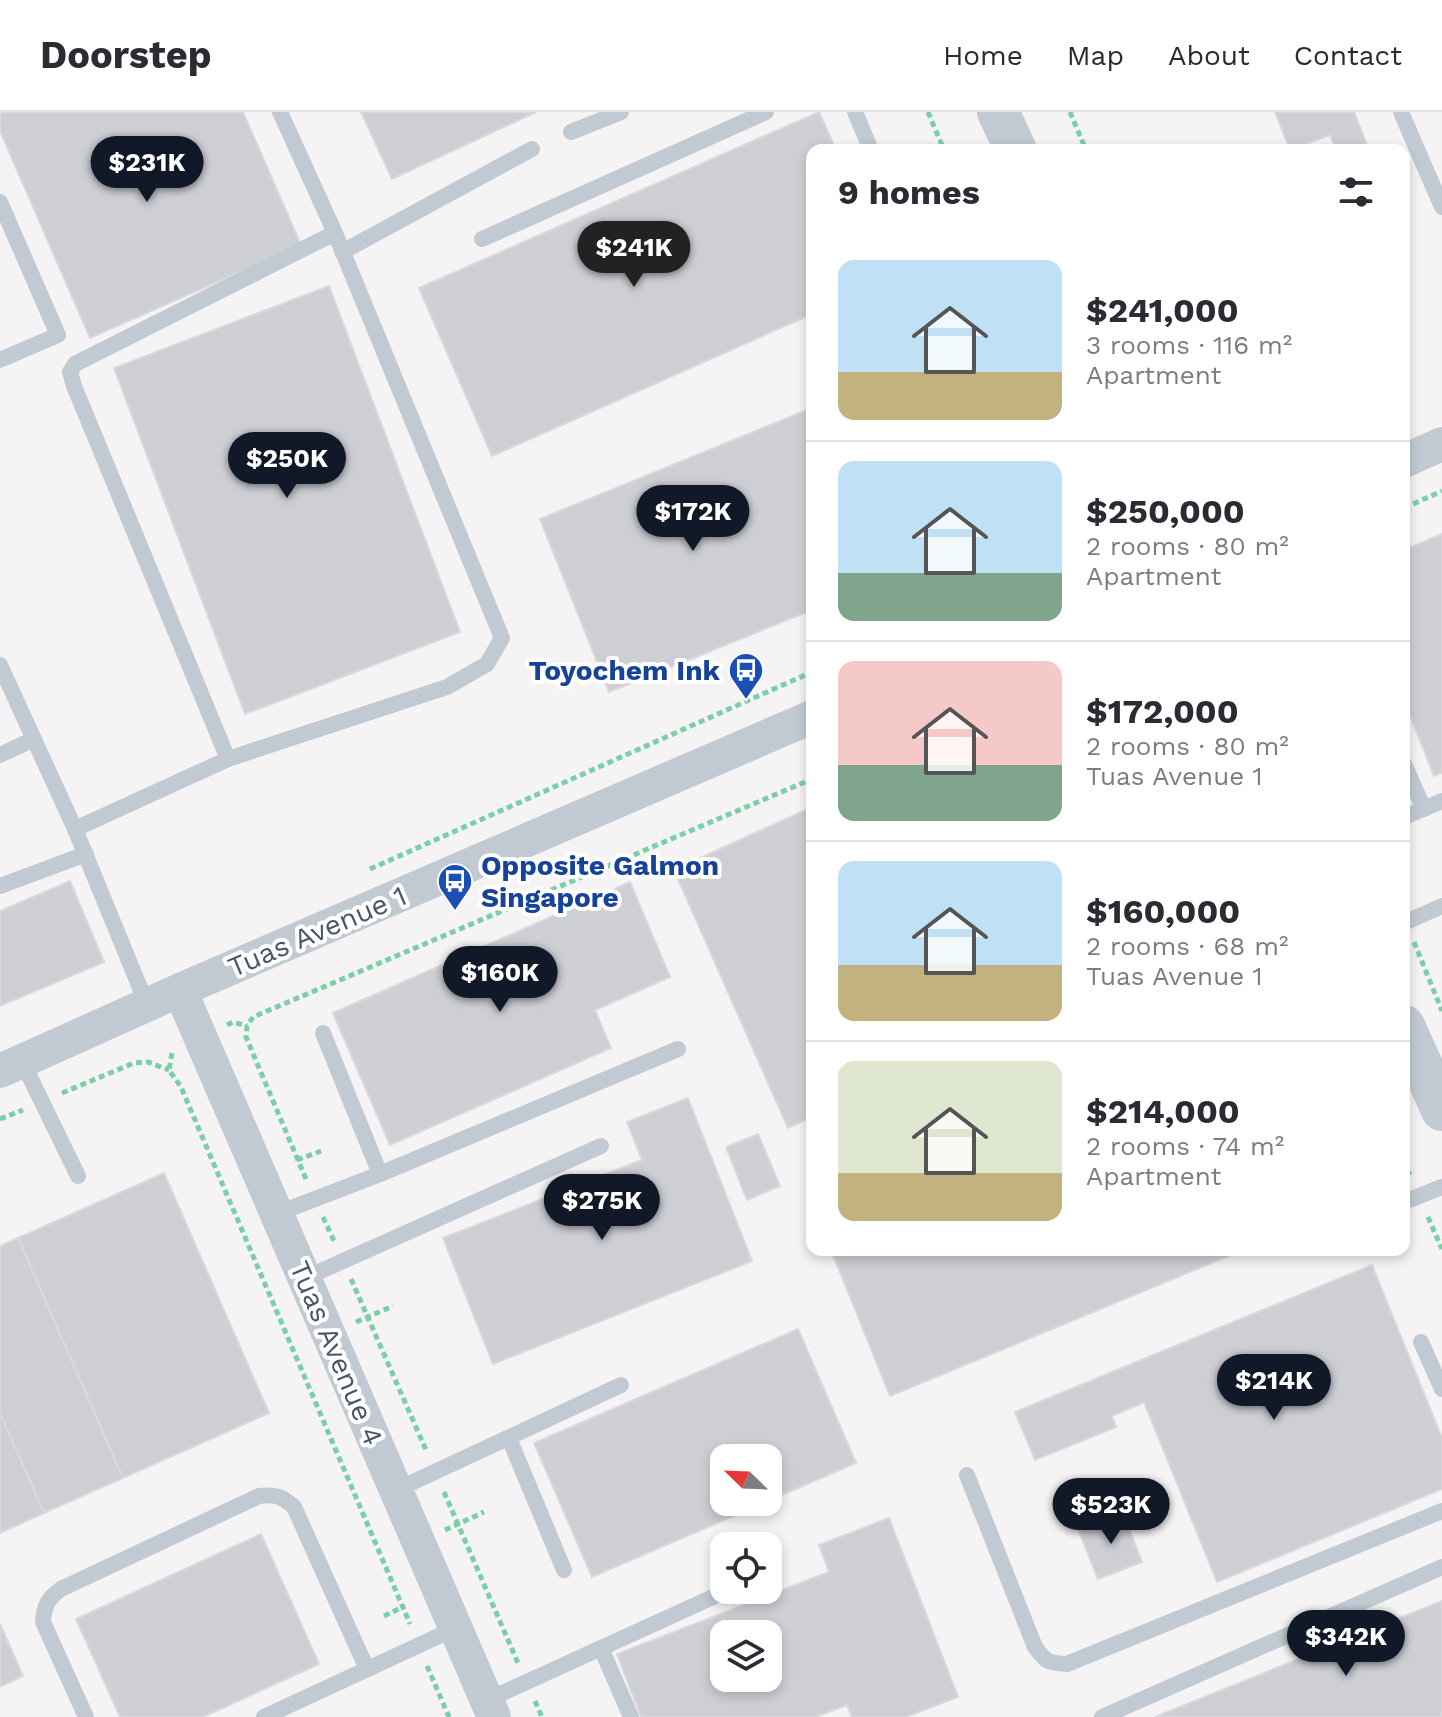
<!DOCTYPE html>
<html lang="en">
<head>
<meta charset="utf-8">
<style>
	:root { --surface:#fff; --page:#f2f2f3; --text:#2b2b33; --muted:#7c7c81; --line:#e1e1e2; --accent:#111827 }
	body { margin:0; font-family:"Work Sans",sans-serif; background:var(--page); color:var(--text); height:100vh; display:flex; flex-direction:column; font-size:30px; white-space:nowrap }
	* { box-sizing:border-box; margin:0 }
	p { font-size:26px; color:var(--muted) }
	.icon { flex:none; width:44px; height:44px; fill:none; stroke:currentColor; stroke-width:2; stroke-linecap:round; stroke-linejoin:round }
	.map { position:relative; flex:1; overflow:hidden }
	.drawer { position:absolute; left:806px; top:32px; width:604px; height:1112px; display:flex; flex-direction:column; background:var(--surface); border-radius:16px; box-shadow:0 4px 12px #0003 }
	.drawer>* { flex:none }
	.needle { width:52px; rotate:293deg }
	.controls { position:absolute; left:710px; top:1332px; display:grid; gap:16px }
	.controls a { display:grid; place-items:center; width:72px; height:72px; border-radius:16px; background:var(--surface); box-shadow:0 4px 12px #0003; font-size:40px }
	.price { position:absolute; translate:-50% -68px; padding:0 18px; border-radius:28px; background:var(--accent); color:#fff; font-size:26px; line-height:52px; filter:drop-shadow(0 2px 4px #0008) }
	.price::after { content:''; position:absolute; left:50%; top:48px; width:24px; height:18px; margin-left:-12px; background:inherit; clip-path:polygon(0 0,100% 0,50% 100%) }
	.price.active { background:#222; color:#fff }
	ul { padding:0; list-style:none }
	li { display:flex; align-items:center; gap:24px; height:200px; padding:0 32px }
	li+li { border-top:2px solid var(--line) }
	li span { display:grid; place-items:center; flex:none; width:224px; height:160px; border-radius:16px; color:#555 }
	li>.icon { margin-inline-start:auto }
	span .icon { width:96px; height:96px; fill:#fffc; stroke-width:1 }
	li b { font-size:34px }
	h2 { display:flex; justify-content:space-between; align-items:center; height:96px; padding:0 32px; font-size:34px }
	header { display:flex; align-items:center; gap:48px; box-sizing:border-box; height:112px; padding:0 40px; background:var(--surface); border-bottom:2px solid var(--line) }
	header strong { font-size:38px }
	nav { display:flex; gap:44px; margin-inline-start:auto; font-size:28px }
	.map>svg:first-child { display:block }
	.building { fill:#cdcfd5; stroke:#d7d9de; stroke-width:2; fill-rule:evenodd }
	.lines { fill:none; stroke-linecap:round; stroke-linejoin:round }
	.path { stroke:#7ad0a6; stroke-width:5; stroke-dasharray:6 4; stroke-linecap:butt }
	.service { stroke:#c1cad2; stroke-width:16 }
	.minor { stroke:#c1cad2; stroke-width:34 }
	.tertiary { stroke:#c1cad2; stroke-width:42 }
	.labels { text-anchor:middle; stroke-width:8; stroke-linejoin:round; paint-order:stroke }
	.transit-label { font-size:28px; font-weight:bold; fill:#164399; stroke:#fff; text-anchor:end }
	.street-label { font-size:28px; fill:#4a5661; stroke:#fff }
</style>
</head>
<body>
<header>
<strong>Doorstep</strong>
<nav><a>Home</a><a>Map</a><a>About</a><a>Contact</a></nav>
</header>
<div class="map">
<svg width="1442" height="1605" viewBox="0 0 1442 1605">
	<rect width="100%" height="100%" fill="#f5f3f3"/>
	<g class="building">
		<path d="M0 0H243L301 133 90 226 0 19Z"/>
		<path d="M361 0H536L392 67Z"/>
		<path d="M819 0 836 38H812V202L492 344 419 176Z"/>
		<path d="M1275 0H1354L1369 38H1336L1330 23 1290 38Z"/>
		<path d="M329 174 460 520 245 602 114 256Z"/>
		<path d="M812 296V498L609 580 540 407Z"/>
		<path d="M1442 422V661L1434 664 1404 588V438Z"/>
		<path d="M812 695V1005L788 1016 674 758Z"/>
		<path d="M70 769 104 850 0 894V799Z"/>
		<path d="M630 770 670 865 595 898 611 936 390 1033 333 901Z"/>
		<path d="M688 986 752 1149 493 1252 443 1126 642 1048 627 1010Z"/>
		<path d="M758 1022 780 1074 747 1088 726 1035Z"/>
		<path d="M164 1061 269 1301 123 1366 18 1126Z"/>
		<path d="M18 1126 123 1366 44 1401 0 1301V1134Z"/>
		<path d="M831 1138H1243L890 1284Z"/>
		<path d="M1372 1153 1442 1326V1377L1217 1470 1144 1290 1112 1304 1116 1315 1035 1348 1015 1300Z"/>
		<path d="M798 1217 856 1351 768 1389V1346H724V1390H766L592 1465 534 1331Z"/>
		<path d="M0 1301 44 1401 0 1421Z"/>
		<path d="M1123 1401 1142 1450 1098 1467 1079 1419Z"/>
		<path d="M889 1406 958 1585 906 1605H852L847 1593 815 1605H641L617 1542 829 1460 819 1433ZM724 1522H768V1566H724Z"/>
		<path d="M261 1422 319 1552 203 1605H120L76 1507Z"/>
		<path d="M1442 1489V1605H1155Z"/>
		<path d="M0 1512 23 1564 0 1575Z"/>
	</g>
	<g class="lines">
		<g class="path">
			<path d="M928 0 944 38"/>
			<path d="M1070 0 1086 38"/>
			<path d="M1404 396 1442 379"/>
			<path d="M370 757 812 560"/>
			<path d="M1414 830 1442 899"/>
			<path d="M227 913 233 910 247 914"/>
			<path d="M172 941 169 958 181 975 410 1512"/>
			<path d="M62 981 134 951 148 950 169 958"/>
			<path d="M0 1007 23 998"/>
			<path d="M297 1048 321 1039"/>
			<path d="M1404 1050 1410 1063"/>
			<path d="M306 1067 246 925 247 914 253 905 812 667"/>
			<path d="M323 1105 334 1129"/>
			<path d="M1428 1105 1442 1137"/>
			<path d="M351 1167 426 1338"/>
			<path d="M356 1210 393 1194"/>
			<path d="M444 1380 518 1551"/>
			<path d="M445 1418 484 1400"/>
			<path d="M384 1504 405 1494"/>
			<path d="M427 1554 449 1605"/>
			<path d="M535 1589 542 1605"/>
		</g>
		<g class="service">
			<path d="M855 0 871 38"/>
			<path d="M1401 0 1442 95"/>
			<path d="M571 20 621 0"/>
			<path d="M0 90 58 223 0 248"/>
			<path d="M482 127 766 0"/>
			<path d="M342 140 532 37"/>
			<path d="M0 553 75 717"/>
			<path d="M0 643 34 627"/>
			<path d="M228 647 447 575 487 552 502 526 335 121 280 0"/>
			<path d="M1404 652 1424 697"/>
			<path d="M1404 705 1442 689"/>
			<path d="M0 774 86 742"/>
			<path d="M1404 811 1442 794"/>
			<path d="M147 893 75 717 228 647 74 274 70 260 75 252 335 121"/>
			<path d="M323 921 380 1062"/>
			<path d="M22 949 78 1064"/>
			<path d="M1404 1090 1442 1075"/>
			<path d="M276 1102 380 1062 678 937"/>
			<path d="M305 1166 601 1034"/>
			<path d="M1421 1230 1442 1277"/>
			<path d="M509 1326 564 1458"/>
			<path d="M967 1363 1035 1535C1046 1550 1048 1551 1067 1552L1442 1399"/>
			<path d="M396 1378 621 1273"/>
			<path d="M601 1536 631 1605"/>
			<path d="M487 1588 713 1485"/>
			<path d="M86 1605 43 1510C44 1494 48 1486 61 1477L259 1384C275 1382 282 1384 294 1395L367 1557"/>
			<path d="M264 1605 456 1516"/>
			<path d="M1102 1605 1442 1455"/>
		</g>
		<g class="minor">
			<path d="M1404 349 1442 332"/>
			<path d="M180 878 494 1605"/>
			<path d="M0 959 180 878 812 605"/>
		</g>
		<g class="tertiary">
			<path d="M998 0 1016 38"/>
			<path d="M1404 914 1442 998"/>
		</g>
	</g>
	<defs>
		<g id="bus-pin" transform="scale(1.8)"><path d="M0 17L-7.5 6A9.5 9.5 0 1 1 7.5 6Z" fill="#1a4fb4" stroke="#fff"/><path d="M-5-6H5V4H4V6H2V4H-2V6H-4V4H-5ZM-3.5-4V0h7V-4ZM-3.5 1.2v1.5H-2V1.2ZM2 1.2v1.5H3.5V1.2Z" fill="#fff"/></g>
	</defs>
	<g fill-rule="evenodd">
		<use href="#bus-pin" x="746" y="558"/>
		<use href="#bus-pin" x="455" y="769"/>
	</g>
	<g class="labels">
		<g class="transit-label">
			<text x="720" y="568">Toyochem Ink</text>
			<text x="481" y="763" text-anchor="start">Opposite Galmon<tspan x="481" dy="32">Singapore</tspan></text>
		</g>
		<g class="street-label">
			<text transform="translate(317 819) rotate(-23)" y="10">Tuas Avenue 1</text>
			<text transform="translate(337 1241) rotate(67)" y="10">Tuas Avenue 4</text>
		</g>
	</g>
</svg>
<div class="controls">
<a><svg class="needle" viewBox="-14 -14 28 28"><path d="M0-13l5 13h-10z" fill="#e53935"/><path d="M0 13l5-13h-10z" fill="#7c7c81"/></svg></a>
<a><svg class="icon" aria-label="locate" viewBox="0 0 24 24"><circle cx="12" cy="12" r="6"/><path d="M12 2v4M12 18v4M2 12h4M18 12h4"/></svg></a>
<a><svg class="icon" aria-label="layers" viewBox="0 0 24 24"><path d="M12 4l9 5-9 5-9-5zM3 14l9 5 9-5"/></svg></a>
</div>
<b class="price" style="left:147px;top:92px">$231K</b>
<b class="price active" style="left:634px;top:177px">$241K</b>
<b class="price" style="left:287px;top:388px">$250K</b>
<b class="price" style="left:693px;top:441px">$172K</b>
<b class="price" style="left:500px;top:902px">$160K</b>
<b class="price" style="left:602px;top:1130px">$275K</b>
<b class="price" style="left:1274px;top:1310px">$214K</b>
<b class="price" style="left:1111px;top:1434px">$523K</b>
<b class="price" style="left:1346px;top:1566px">$342K</b>
<section class="drawer">
<h2>9 homes<svg class="icon" aria-label="filters" viewBox="0 0 24 24"><path d="M4 7h16M4 17h16"/><circle cx="9" cy="7" r="2"/><circle cx="15" cy="17" r="2"/></svg></h2>
<ul>
<li><span style="background:linear-gradient(#bfe0f5 70%,#c2b280 0)"><svg class="icon" aria-label="home" viewBox="0 0 24 24"><path d="M3 11l9-7 9 7M6 9v11h12V9"/></svg></span><div><b>$241,000</b><p>3 rooms · 116 m²</p><p>Apartment</p></div></li>
<li><span style="background:linear-gradient(#bfe0f5 70%,#7fa58c 0)"><svg class="icon" aria-label="home" viewBox="0 0 24 24"><path d="M3 11l9-7 9 7M6 9v11h12V9"/></svg></span><div><b>$250,000</b><p>2 rooms · 80 m²</p><p>Apartment</p></div></li>
<li><span style="background:linear-gradient(#f6c9c9 65%,#7fa58c 0)"><svg class="icon" aria-label="home" viewBox="0 0 24 24"><path d="M3 11l9-7 9 7M6 9v11h12V9"/></svg></span><div><b>$172,000</b><p>2 rooms · 80 m²</p><p>Tuas Avenue 1</p></div></li>
<li><span style="background:linear-gradient(#bfe0f5 65%,#c2b280 0)"><svg class="icon" aria-label="home" viewBox="0 0 24 24"><path d="M3 11l9-7 9 7M6 9v11h12V9"/></svg></span><div><b>$160,000</b><p>2 rooms · 68 m²</p><p>Tuas Avenue 1</p></div></li>
<li><span style="background:linear-gradient(#dfe7d0 70%,#c2b280 0)"><svg class="icon" aria-label="home" viewBox="0 0 24 24"><path d="M3 11l9-7 9 7M6 9v11h12V9"/></svg></span><div><b>$214,000</b><p>2 rooms · 74 m²</p><p>Apartment</p></div></li>
</ul>
</section>
</div>
</body>
</html>
